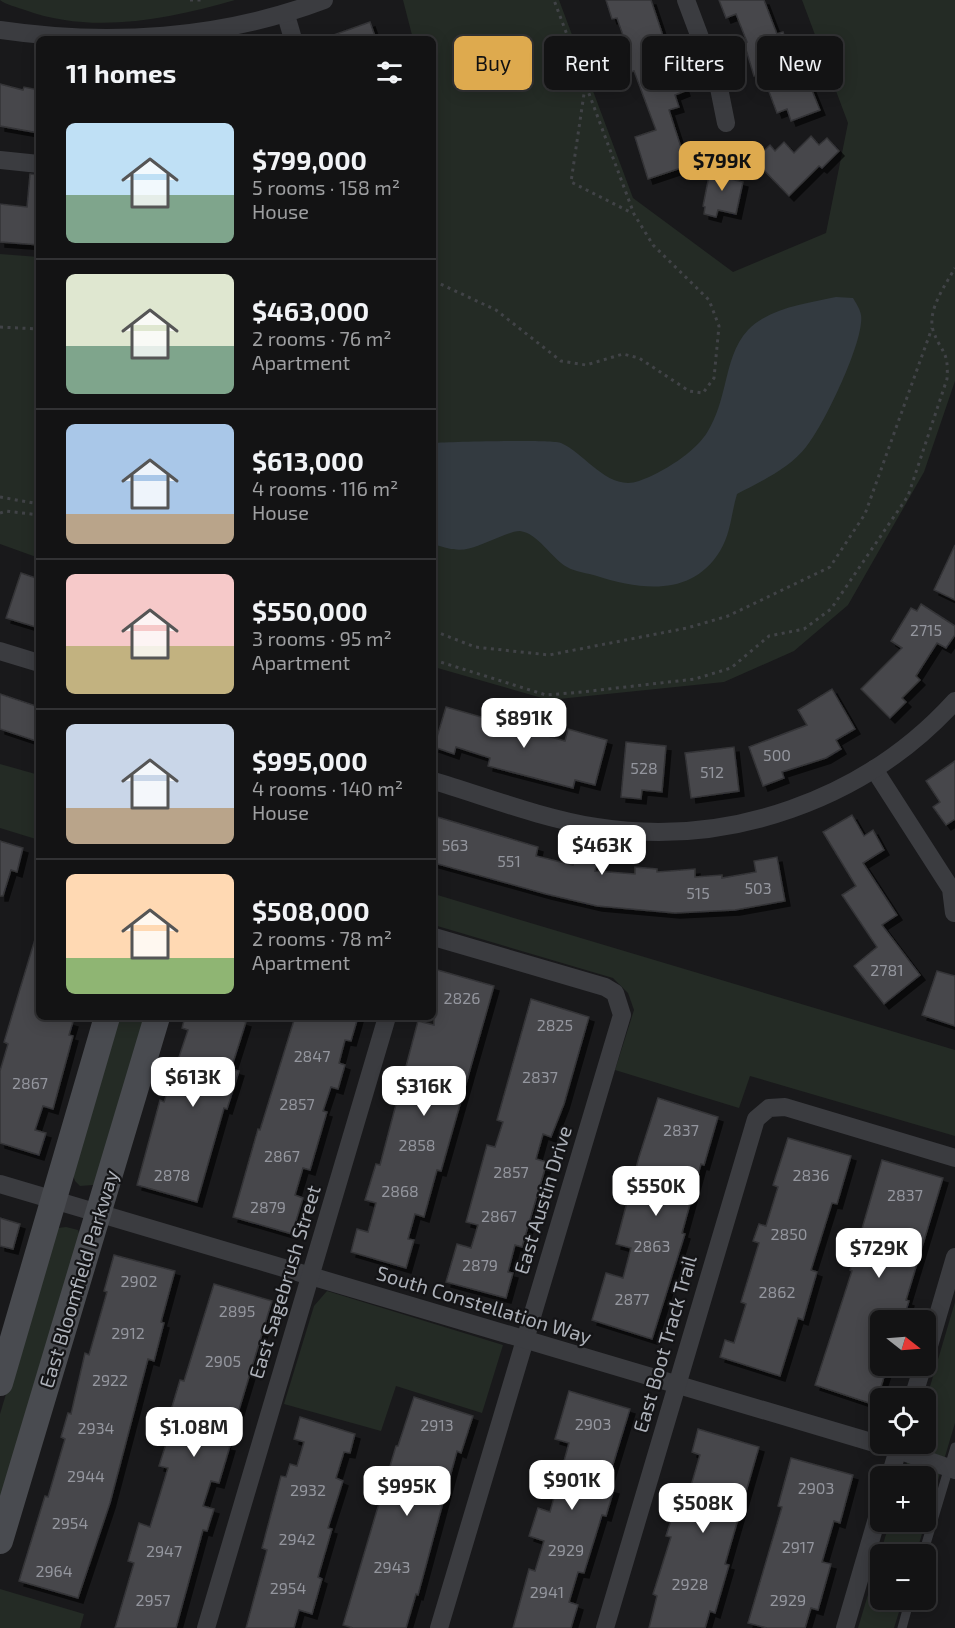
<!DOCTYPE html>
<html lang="en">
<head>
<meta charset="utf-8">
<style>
	:root { --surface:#131314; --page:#1c1c1d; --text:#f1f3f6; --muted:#9d9ea0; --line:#323234; --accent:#deaa4e }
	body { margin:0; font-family:"Exo 2",sans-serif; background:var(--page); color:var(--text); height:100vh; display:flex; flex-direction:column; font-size:22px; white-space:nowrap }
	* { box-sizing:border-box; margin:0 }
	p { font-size:20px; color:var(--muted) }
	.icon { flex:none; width:33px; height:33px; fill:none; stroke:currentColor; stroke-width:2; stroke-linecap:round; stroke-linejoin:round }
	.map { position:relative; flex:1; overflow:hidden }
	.panel { position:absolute; left:36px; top:36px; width:400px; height:984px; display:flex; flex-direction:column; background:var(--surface); border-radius:9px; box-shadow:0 3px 15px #0003,0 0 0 2px var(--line) }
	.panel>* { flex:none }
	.banner { position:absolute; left:454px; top:36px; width:410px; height:54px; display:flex; gap:12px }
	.needle { width:39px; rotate:107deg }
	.buttons { position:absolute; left:870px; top:1310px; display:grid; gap:12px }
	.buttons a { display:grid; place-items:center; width:66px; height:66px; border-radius:9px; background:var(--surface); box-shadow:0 3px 15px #0003,0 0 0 2px var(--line); font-size:30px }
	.price { position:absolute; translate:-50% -51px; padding:0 14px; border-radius:12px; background:#fff; color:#222; font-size:20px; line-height:39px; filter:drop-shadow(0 2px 3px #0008) }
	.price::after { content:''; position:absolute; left:50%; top:36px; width:18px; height:14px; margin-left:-9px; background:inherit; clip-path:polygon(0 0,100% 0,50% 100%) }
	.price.selected { background:var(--accent); color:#111 }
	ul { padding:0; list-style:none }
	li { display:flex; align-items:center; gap:18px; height:150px; padding:0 30px }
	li+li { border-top:2px solid var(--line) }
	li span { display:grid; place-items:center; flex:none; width:168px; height:120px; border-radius:9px; color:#555 }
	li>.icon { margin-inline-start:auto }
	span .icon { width:72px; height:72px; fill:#fffc; stroke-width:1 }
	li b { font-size:26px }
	h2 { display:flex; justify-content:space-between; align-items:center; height:72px; padding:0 30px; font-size:26px }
	.chip { padding:0 21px; border-radius:9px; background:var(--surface); box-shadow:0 3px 15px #0003,0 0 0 2px var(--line); font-size:21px; line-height:54px }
	.chip.selected { background:var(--accent); color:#111 }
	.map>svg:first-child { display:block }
	.green { fill:#242b25 }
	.water { fill:#333a40 }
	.building { fill:#47474b; stroke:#343437; stroke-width:1.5; filter:url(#shadow) }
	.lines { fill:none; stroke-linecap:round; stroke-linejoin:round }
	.path { stroke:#414347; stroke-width:3; stroke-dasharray:3 4.5; stroke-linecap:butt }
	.lane { stroke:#3b3c40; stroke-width:9 }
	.street { stroke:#3b3c40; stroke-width:18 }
	.secondary { stroke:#494b50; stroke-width:26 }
	.labels { text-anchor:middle; stroke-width:4.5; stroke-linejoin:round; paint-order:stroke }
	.number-label { font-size:16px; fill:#94969e }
	.street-label { font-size:20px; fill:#adb1b9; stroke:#141416 }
</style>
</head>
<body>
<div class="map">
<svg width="955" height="1628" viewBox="0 0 955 1628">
	<defs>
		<filter id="shadow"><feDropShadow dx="5" dy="5" stdDeviation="0" flood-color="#0009"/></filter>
	</defs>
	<rect width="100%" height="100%" fill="#19191b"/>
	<g class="green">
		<path d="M0 0H235C168 19 93 35 25 10 17 7 6 5 0 0Z"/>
		<path d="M403 0H559L633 198 733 272 826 233 848 123 802 0H955V381L924 472 848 605 794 651 724 682 549 700 434 667V39H413Z"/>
		<path d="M0 254 39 257V558L0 544Z"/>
		<path d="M0 764 39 775V840L0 828Z"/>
		<path d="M434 894 955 1050V1136L750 1076 739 1108 615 1070 634 1010 628 993 613 978 434 925Z"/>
		<path d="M118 1017H148L99 1178 93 1185 80 1186 75 1181 72 1172Z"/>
		<path d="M66 1227 78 1230 82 1242 0 1514V1414L53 1236 58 1228Z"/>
		<path d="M327 1291 503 1345 482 1413 396 1386 381 1431 284 1404 314 1306Z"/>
		<path d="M955 1302V1423L916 1554H880V1599H903L894 1628H858L890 1521H926V1476H903L913 1443H926V1400Z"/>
		<path d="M0 1589 84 1614 80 1628H0Z"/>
	</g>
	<path class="water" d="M836 297 853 298C856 303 860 309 861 315 865 340 823 427 806 447 790 468 760 482 737 494 731 514 731 533 720 551 692 597 641 590 597 576 588 573 575 572 567 567 551 558 538 533 520 531 514 531 507 534 502 536 473 547 465 556 434 544V443C448 442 553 439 561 443 585 453 608 492 639 481 662 473 696 452 708 431 717 416 721 400 725 384 730 364 734 345 748 330 769 308 808 303 836 297Z"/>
	<g class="building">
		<path d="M606 0H651L675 72 678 71 685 91 675 95 679 107 669 110 687 166 648 179 635 137 656 130 634 71 631 72 622 46 626 44 617 18 612 19Z"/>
		<path d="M719 0H764L777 34 783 32 798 82 807 78 820 110 791 121 787 109 777 113 762 73 754 76 744 43 747 42 736 14 726 18Z"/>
		<path d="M370 22 376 39H328V37Z"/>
		<path d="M0 84 23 90 24 87 39 90V133L0 126Z"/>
		<path d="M811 136 819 145 827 138 839 151 822 168 819 166 789 196 754 160 770 145 775 151 784 142 794 153Z"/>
		<path d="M711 166 732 170 730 179 743 182 736 214 718 210 716 217 704 214 705 207 703 206Z"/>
		<path d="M30 174 39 175V245L0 242V204L27 207Z"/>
		<path d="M955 545V600L934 590Z"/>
		<path d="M21 573 39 579V628L6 618Z"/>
		<path d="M921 604 955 626V635L946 648 937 643 916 676 920 680 902 698 906 702 890 718 861 689 902 648 891 641 911 608 917 611Z"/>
		<path d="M832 689 855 729 836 740 841 749 826 758 782 772 784 778 763 786 749 747 807 725 798 710Z"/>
		<path d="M0 694 39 707V742L0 729Z"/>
		<path d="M446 707 565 741 568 729 607 740 595 785 575 780 573 788 488 766 490 758 456 747 454 754 434 747Z"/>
		<path d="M626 742 666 746 662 792 642 790 641 799 621 797Z"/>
		<path d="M734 747 739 791 691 798 685 753Z"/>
		<path d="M955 761V819L946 825 933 807 940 802 926 781Z"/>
		<path d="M852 815 864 836 873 830 884 850 863 863 897 915 882 925 920 975 884 1004 854 966 877 947 842 895 856 886 823 832Z"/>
		<path d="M434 816 538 847 536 856 573 865 575 857 597 862 595 871 635 874V867L657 869V872L695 869V877L722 875V878L756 872 754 861 777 857 785 901 735 910 675 913 597 906 546 894 434 863Z"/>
		<path d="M0 841 23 848 17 872 11 870 3 896H0Z"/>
		<path d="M36 936 39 937V1017H56L73 1022 69 1035 73 1036 53 1109 43 1106 35 1130 46 1133 39 1155 0 1143V1071L8 1044 4 1042Z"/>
		<path d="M434 969 494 986 441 1171 437 1170 424 1217 415 1214 408 1239 414 1240 406 1268 351 1252 357 1229 368 1232 376 1203 365 1200 376 1164 380 1165 418 1021 434 1025Z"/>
		<path d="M937 971 955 976V1026L922 1015Z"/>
		<path d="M531 999 589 1017 564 1104 551 1137 543 1134 536 1159 547 1162 522 1247 515 1245 508 1272 513 1273 506 1298 446 1282 457 1244 471 1248 478 1225 466 1222 487 1145 495 1147 503 1122 497 1120Z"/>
		<path d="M185 1017H229L246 1022 231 1069 239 1071 227 1109 224 1108 197 1202 137 1185 160 1100 164 1102 188 1030 182 1028Z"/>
		<path d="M295 1017H358L351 1041 345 1040 339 1063 345 1065 338 1089 331 1087 323 1111 327 1112 310 1170 303 1168 295 1195 303 1198 292 1234 233 1217 258 1129 260 1130Z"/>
		<path d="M658 1098 718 1117 704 1165 701 1164 682 1233 685 1234 652 1339 592 1320 606 1273 623 1278 631 1248 616 1244 639 1157Z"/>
		<path d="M788 1138 851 1156 837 1204 832 1203 811 1270 817 1272 803 1320 798 1318 780 1376 720 1357 725 1340 734 1343 746 1304 741 1302 759 1243 753 1241 759 1224 766 1226 778 1187 773 1185Z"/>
		<path d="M882 1160 943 1178 906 1300 909 1301 904 1317 896 1315 894 1320H880V1365H888L875 1405 815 1385 852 1271 850 1270Z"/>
		<path d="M0 1218 20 1224 13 1249 0 1246Z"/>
		<path d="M114 1255 175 1271 161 1322 164 1323 154 1361 148 1359 110 1503 78 1598 19 1581 45 1496 48 1497 65 1439 61 1437 68 1413 71 1414 85 1353 89 1355 107 1292 104 1291Z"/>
		<path d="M214 1284 272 1301 235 1423 231 1422 225 1445 230 1446 219 1483 211 1481 203 1506 214 1509 207 1531 203 1530 176 1628H115L134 1563 128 1561 139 1523 150 1527 168 1468 159 1466 174 1419 169 1417 180 1380 184 1381Z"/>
		<path d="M569 1391 630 1409 606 1487 614 1489 606 1516 602 1515 584 1573 578 1572 569 1602 578 1605 571 1628H513L529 1569 535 1571 544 1541 529 1536 538 1508 550 1512 569 1443 555 1439Z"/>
		<path d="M414 1397 473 1416 461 1453 457 1451 418 1595 416 1594 406 1628H353L343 1625 396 1446H398Z"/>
		<path d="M300 1417 355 1434 350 1453 344 1452 336 1478 343 1481 328 1528 332 1529 318 1577 322 1579 312 1614 299 1610 294 1628H246L267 1550 262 1548 281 1476 286 1477 290 1464 297 1466 304 1442 294 1439Z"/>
		<path d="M698 1429 759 1447 725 1564 729 1565 715 1613 710 1611 705 1628H649L657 1596 653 1594 671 1537 666 1536 672 1517 681 1520 700 1455 692 1452Z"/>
		<path d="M791 1458 853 1475 840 1523 834 1521 822 1562 831 1564 818 1610 811 1608 805 1628H767L748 1623 782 1507 778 1506Z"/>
	</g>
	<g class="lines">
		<g class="path">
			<path d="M190 0H202"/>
			<path d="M585 87 571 182 632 213"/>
			<path d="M434 281 496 310 561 361 586 365 623 354 639 358 689 391 703 393 714 378 719 326 709 300 653 245 634 214 554 0"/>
			<path d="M0 327 39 329"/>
			<path d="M0 497 39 504"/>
			<path d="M0 513 6 511 39 515"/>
			<path d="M434 631 475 647 549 655 687 628 728 616 830 567 865 514 932 328"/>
			<path d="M434 660 546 695 582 692 695 679 731 668 769 636 804 629 831 609 908 496 947 379C949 349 941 354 933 330 927 310 946 284 955 268"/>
		</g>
		<g class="lane">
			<path d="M923 1554 955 1447"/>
			<path d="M902 1628 910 1599"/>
		</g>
		<g class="street">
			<path d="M686 0 719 88 726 123"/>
			<path d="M286 15 293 39"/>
			<path d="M0 30C108 46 221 39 324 0"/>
			<path d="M0 160 39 164"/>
			<path d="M0 651 39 663"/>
			<path d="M874 769 951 889 954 913"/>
			<path d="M434 781C487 797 541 818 596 827 728 848 865 800 955 701"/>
			<path d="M434 937 605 987 615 993 622 1015 439 1628"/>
			<path d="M0 1184 898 1450 955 1470"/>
			<path d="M926 1356 955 1257"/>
			<path d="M913 1398 923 1365"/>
			<path d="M890 1476 900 1443"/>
			<path d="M206 1628 387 1017"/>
			<path d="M605 1628 756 1119 769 1108 785 1107 955 1158"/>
			<path d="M845 1628 880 1508"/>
		</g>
		<g class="secondary">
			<path d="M0 1383 107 1017"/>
			<path d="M0 1541 157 1017"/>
		</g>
	</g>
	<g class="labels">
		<g class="number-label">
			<text x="926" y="636">2715</text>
			<text x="777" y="761">500</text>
			<text x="644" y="774">528</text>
			<text x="712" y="778">512</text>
			<text x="455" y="851">563</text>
			<text x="509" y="867">551</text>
			<text x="758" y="894">503</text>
			<text x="698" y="899">515</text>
			<text x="887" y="976">2781</text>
			<text x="462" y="1004">2826</text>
			<text x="555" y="1031">2825</text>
			<text x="312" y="1062">2847</text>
			<text x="540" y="1083">2837</text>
			<text x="30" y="1089">2867</text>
			<text x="297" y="1110">2857</text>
			<text x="681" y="1136">2837</text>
			<text x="417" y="1151">2858</text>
			<text x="282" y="1162">2867</text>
			<text x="511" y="1178">2857</text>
			<text x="172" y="1181">2878</text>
			<text x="811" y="1181">2836</text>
			<text x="400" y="1197">2868</text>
			<text x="905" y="1201">2837</text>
			<text x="268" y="1213">2879</text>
			<text x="499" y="1222">2867</text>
			<text x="789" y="1240">2850</text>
			<text x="652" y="1252">2863</text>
			<text x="480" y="1271">2879</text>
			<text x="139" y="1287">2902</text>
			<text x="777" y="1298">2862</text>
			<text x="632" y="1305">2877</text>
			<text x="237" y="1317">2895</text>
			<text x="128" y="1339">2912</text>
			<text x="223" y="1367">2905</text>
			<text x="110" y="1386">2922</text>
			<text x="593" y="1430">2903</text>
			<text x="437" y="1431">2913</text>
			<text x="96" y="1434">2934</text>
			<text x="86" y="1482">2944</text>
			<text x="816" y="1494">2903</text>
			<text x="308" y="1496">2932</text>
			<text x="70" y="1529">2954</text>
			<text x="297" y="1545">2942</text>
			<text x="798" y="1553">2917</text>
			<text x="566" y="1556">2929</text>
			<text x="164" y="1557">2947</text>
			<text x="392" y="1573">2943</text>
			<text x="54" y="1577">2964</text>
			<text x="690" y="1590">2928</text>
			<text x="288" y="1594">2954</text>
			<text x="547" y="1598">2941</text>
			<text x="153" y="1606">2957</text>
			<text x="788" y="1606">2929</text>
		</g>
		<g class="street-label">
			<text transform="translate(543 1200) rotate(-73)" y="7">East Austin Drive</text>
			<text transform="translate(79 1279) rotate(-73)" y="7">East Bloomfield Parkway</text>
			<text transform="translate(285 1282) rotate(-73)" y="7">East Sagebrush Street</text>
			<text transform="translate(484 1305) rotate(17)" y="7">South Constellation Way</text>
			<text transform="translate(665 1344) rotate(-74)" y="7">East Boot Track Trail</text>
		</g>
	</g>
</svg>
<div class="buttons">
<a><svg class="needle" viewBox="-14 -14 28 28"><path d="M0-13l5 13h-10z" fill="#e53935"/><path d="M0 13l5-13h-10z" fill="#9d9ea0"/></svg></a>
<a><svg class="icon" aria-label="locate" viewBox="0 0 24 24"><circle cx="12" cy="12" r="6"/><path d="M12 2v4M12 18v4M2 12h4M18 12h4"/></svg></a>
<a>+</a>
<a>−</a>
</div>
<b class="price selected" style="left:722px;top:192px">$799K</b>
<b class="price" style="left:524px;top:749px">$891K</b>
<b class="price" style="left:602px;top:876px">$463K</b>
<b class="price" style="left:193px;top:1108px">$613K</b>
<b class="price" style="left:424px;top:1117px">$316K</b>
<b class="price" style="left:656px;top:1217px">$550K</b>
<b class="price" style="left:879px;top:1279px">$729K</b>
<b class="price" style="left:194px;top:1458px">$1.08M</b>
<b class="price" style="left:572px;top:1511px">$901K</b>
<b class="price" style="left:407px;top:1517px">$995K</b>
<b class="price" style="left:703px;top:1534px">$508K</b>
<div class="banner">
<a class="chip selected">Buy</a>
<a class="chip">Rent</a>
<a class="chip">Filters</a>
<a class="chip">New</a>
</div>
<section class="panel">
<h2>11 homes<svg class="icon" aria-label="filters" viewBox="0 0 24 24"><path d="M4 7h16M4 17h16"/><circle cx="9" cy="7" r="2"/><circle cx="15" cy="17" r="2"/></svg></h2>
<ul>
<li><span style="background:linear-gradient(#bfe0f5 60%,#7fa58c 0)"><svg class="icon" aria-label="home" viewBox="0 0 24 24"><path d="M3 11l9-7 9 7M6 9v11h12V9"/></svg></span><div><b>$799,000</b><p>5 rooms · 158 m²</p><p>House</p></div></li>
<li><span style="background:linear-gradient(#dfe7d0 60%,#7fa58c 0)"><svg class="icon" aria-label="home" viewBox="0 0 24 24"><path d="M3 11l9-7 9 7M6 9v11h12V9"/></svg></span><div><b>$463,000</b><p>2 rooms · 76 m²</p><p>Apartment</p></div></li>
<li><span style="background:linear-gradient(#a9c7e8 75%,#b9a48a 0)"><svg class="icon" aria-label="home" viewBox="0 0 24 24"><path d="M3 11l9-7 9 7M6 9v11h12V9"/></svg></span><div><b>$613,000</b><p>4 rooms · 116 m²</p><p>House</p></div></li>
<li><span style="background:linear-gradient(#f6c9c9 60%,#c2b280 0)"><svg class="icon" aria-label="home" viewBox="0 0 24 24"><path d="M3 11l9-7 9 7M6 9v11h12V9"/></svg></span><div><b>$550,000</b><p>3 rooms · 95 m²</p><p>Apartment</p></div></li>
<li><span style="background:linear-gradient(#c9d6e8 70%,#b9a48a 0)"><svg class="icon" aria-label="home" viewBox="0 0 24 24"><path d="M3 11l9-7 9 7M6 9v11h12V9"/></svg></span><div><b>$995,000</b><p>4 rooms · 140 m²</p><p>House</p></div></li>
<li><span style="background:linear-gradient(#ffd9b3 70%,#8fb573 0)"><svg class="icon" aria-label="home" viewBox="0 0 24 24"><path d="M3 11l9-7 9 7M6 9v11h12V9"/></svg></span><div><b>$508,000</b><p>2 rooms · 78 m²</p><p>Apartment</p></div></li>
</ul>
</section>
</div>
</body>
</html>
